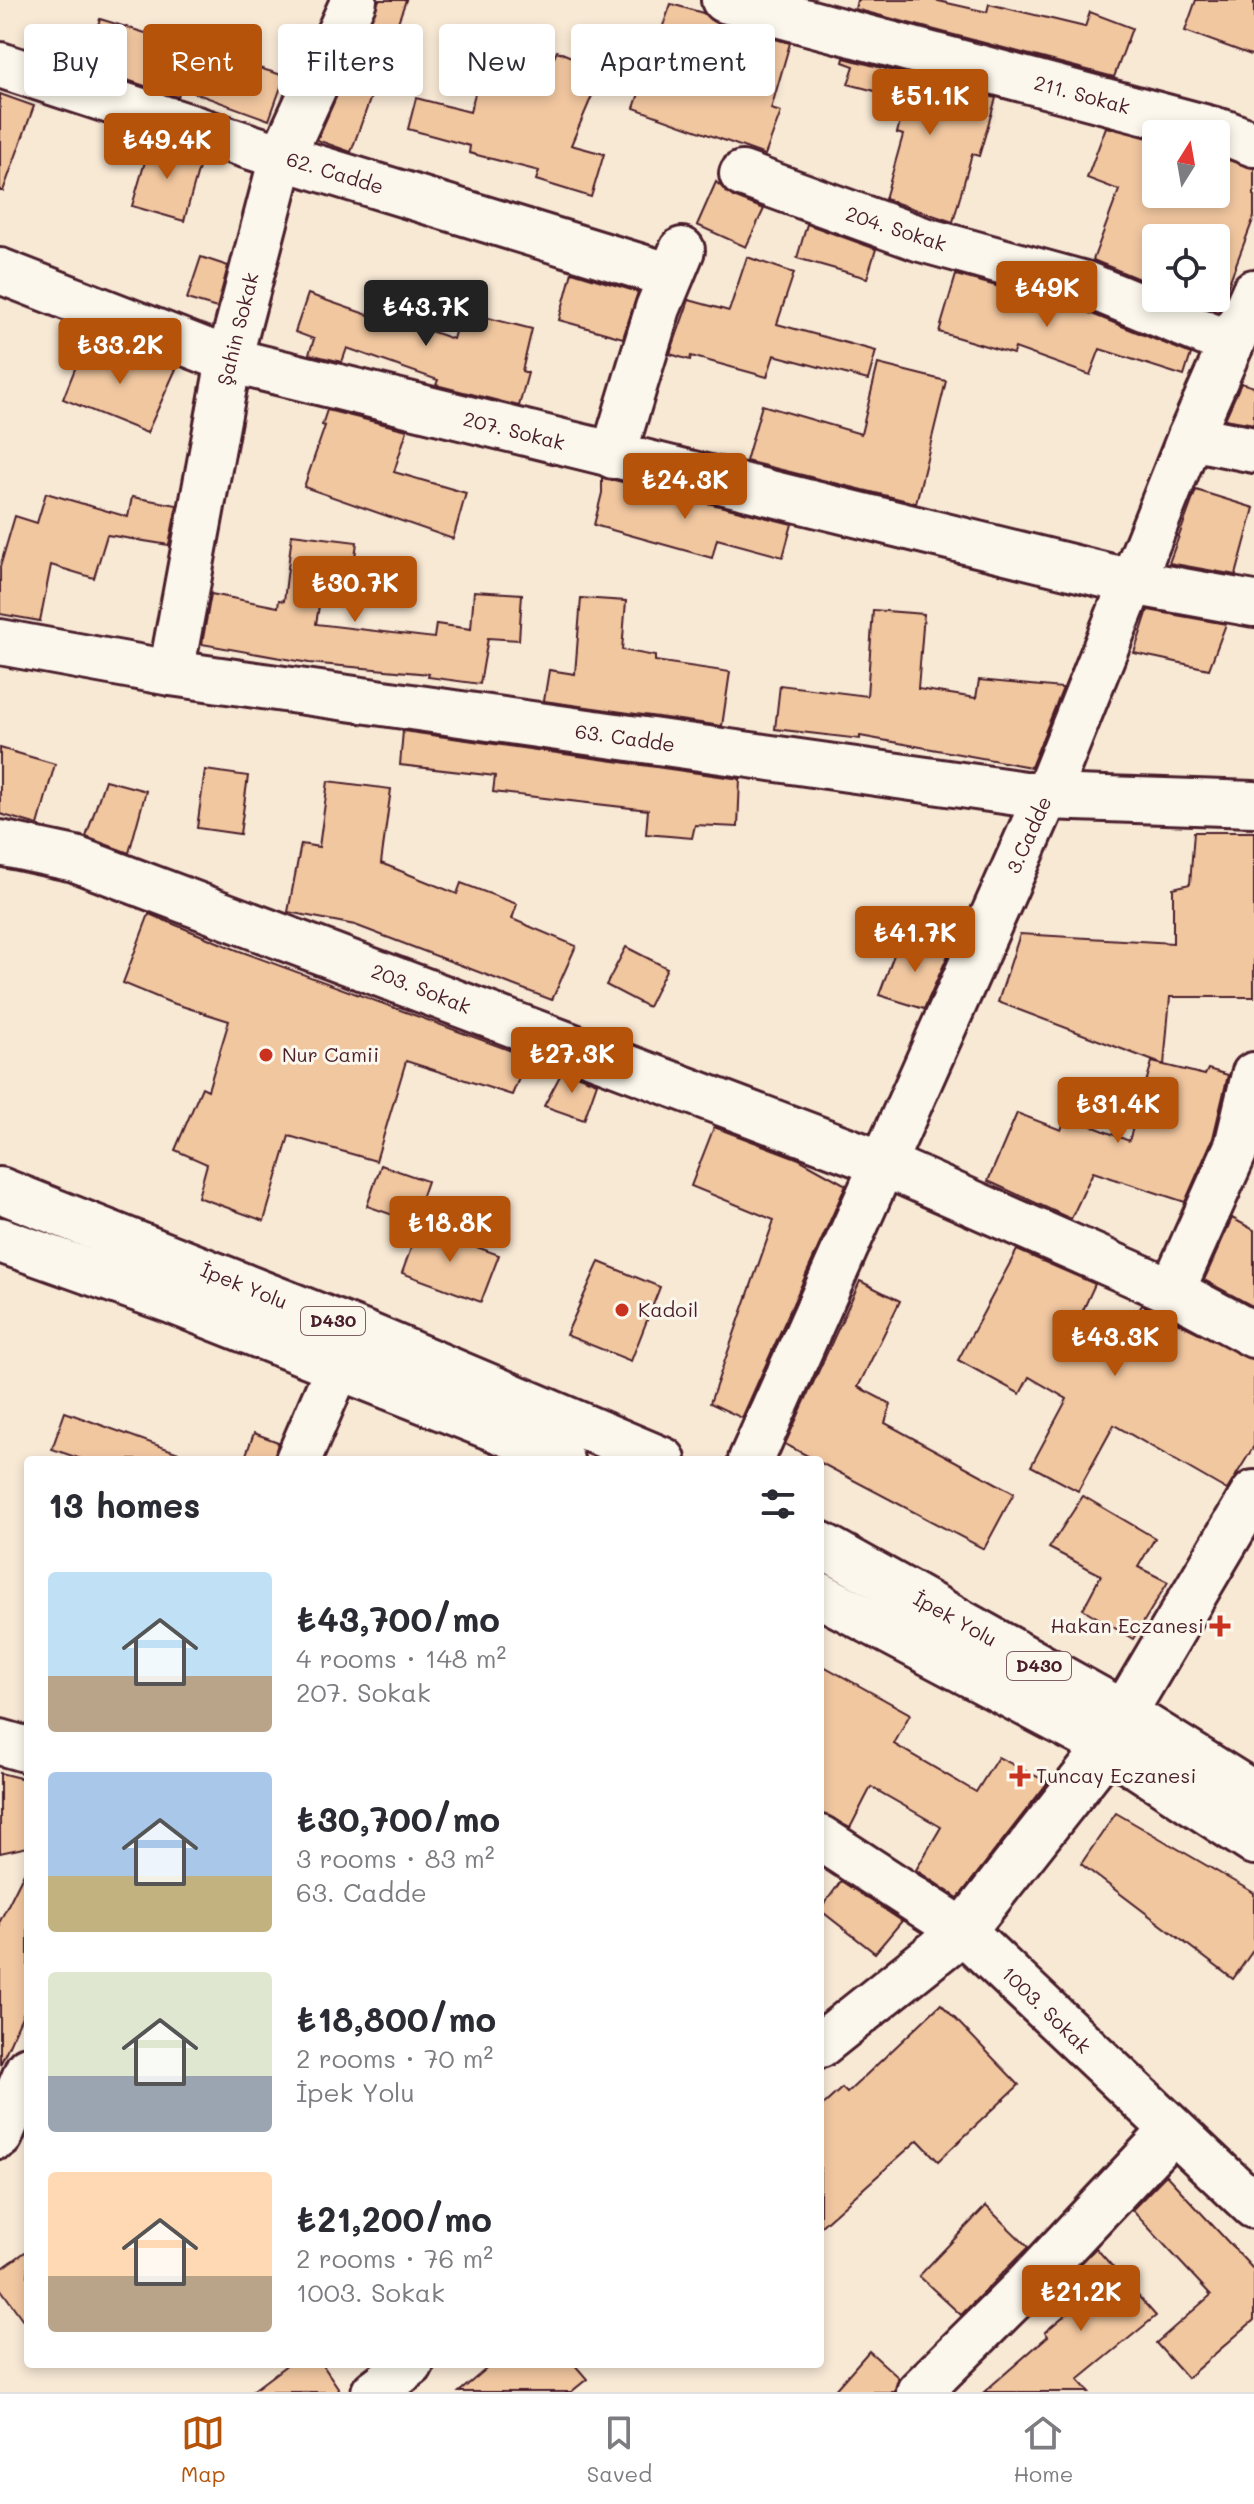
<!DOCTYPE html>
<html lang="en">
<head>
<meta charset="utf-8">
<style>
	:root { --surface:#fff; --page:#f2f2f3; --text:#2b2b33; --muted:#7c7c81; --line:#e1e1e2; --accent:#b45309 }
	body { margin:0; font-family:Mali,sans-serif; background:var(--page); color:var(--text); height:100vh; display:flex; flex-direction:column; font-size:30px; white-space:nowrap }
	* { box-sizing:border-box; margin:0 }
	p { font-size:26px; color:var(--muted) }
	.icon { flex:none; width:44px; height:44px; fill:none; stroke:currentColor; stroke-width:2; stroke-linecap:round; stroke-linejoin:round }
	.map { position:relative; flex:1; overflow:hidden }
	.sheet { position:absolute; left:24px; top:1456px; width:800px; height:912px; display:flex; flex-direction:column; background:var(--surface); border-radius:8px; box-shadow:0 4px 12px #0003 }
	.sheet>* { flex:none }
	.hud { position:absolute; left:24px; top:24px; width:800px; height:72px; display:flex; gap:16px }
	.needle { width:52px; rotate:11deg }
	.controls { position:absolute; left:1142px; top:120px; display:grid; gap:16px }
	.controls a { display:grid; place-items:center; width:88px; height:88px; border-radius:8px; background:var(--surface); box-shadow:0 4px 12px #0003; font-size:40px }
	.price { position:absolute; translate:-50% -68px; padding:0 18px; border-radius:8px; background:var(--accent); color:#fff; font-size:26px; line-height:52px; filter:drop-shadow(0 2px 4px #0008) }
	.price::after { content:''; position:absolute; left:50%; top:48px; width:24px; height:18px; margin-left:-12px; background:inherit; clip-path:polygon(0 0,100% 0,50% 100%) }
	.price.on { background:#222; color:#fff }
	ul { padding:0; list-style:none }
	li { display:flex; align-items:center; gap:24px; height:200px; padding:0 24px }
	li span { display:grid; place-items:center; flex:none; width:224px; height:160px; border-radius:8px; color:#555 }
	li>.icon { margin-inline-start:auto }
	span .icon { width:96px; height:96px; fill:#fffc; stroke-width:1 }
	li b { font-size:34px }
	h2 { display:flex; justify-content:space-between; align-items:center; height:96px; padding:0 24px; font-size:34px }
	.tag { padding:0 28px; border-radius:8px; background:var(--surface); box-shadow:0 4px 12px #0003; font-size:28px; line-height:72px }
	.tag.on { background:var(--accent); color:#fff }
	.tabs { display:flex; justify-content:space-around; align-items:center; height:112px; border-top:2px solid var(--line); background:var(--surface); font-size:22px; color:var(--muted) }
	.tabs a { display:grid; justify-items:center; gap:4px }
	.tabs .on { color:var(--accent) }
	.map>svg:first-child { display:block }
	.building { fill:#f1c7a0; stroke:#4a1f2b; stroke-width:2 }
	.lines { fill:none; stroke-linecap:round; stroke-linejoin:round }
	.minor-casing { stroke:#4a1f2b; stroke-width:50 }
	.highway-casing { stroke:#4a1f2b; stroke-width:50 }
	.minor { stroke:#fbf7ec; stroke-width:44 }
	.highway { stroke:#fbf7ec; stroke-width:44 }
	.poi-dot { fill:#c8321e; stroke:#fbf7ec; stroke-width:3 }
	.labels { text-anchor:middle; stroke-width:6; stroke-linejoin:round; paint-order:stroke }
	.shield { fill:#fbf7ec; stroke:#7f6065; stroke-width:2 }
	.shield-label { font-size:18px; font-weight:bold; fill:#4a1f2b }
	.street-label { font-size:20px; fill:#4a1f2b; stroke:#fbf7ec }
	.poi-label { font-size:20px; fill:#4a1f2b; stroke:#fbf7ec; text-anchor:start }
</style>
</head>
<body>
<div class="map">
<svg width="1254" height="2392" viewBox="0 0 1254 2392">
	<rect width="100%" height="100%" fill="#f8e9d5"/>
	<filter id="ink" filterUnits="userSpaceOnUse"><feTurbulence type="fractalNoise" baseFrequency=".0125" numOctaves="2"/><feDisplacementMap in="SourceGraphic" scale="16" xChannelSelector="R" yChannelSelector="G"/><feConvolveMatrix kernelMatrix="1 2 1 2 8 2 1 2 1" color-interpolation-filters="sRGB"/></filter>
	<g filter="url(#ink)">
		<g class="building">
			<path d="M379 0H406L351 152 317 140Z"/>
			<path d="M857 0H934L987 12 989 4 1085 27 1090 12 1132 28 1114 77 855 9Z"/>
			<path d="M1196 0H1254V56L1185 31Z"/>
			<path d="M671 4 703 13 718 24 790 43 771 109 781 112 765 155 634 108 643 82 678 95 692 48 657 42Z"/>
			<path d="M100 19 285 76 269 120 181 88 178 97 85 66Z"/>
			<path d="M557 51 603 70 571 145 604 154 591 197 536 180 539 171 469 153 470 146 408 129 416 98 470 112 485 57 547 73Z"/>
			<path d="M844 58 996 98 979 156 972 154 953 222 885 199 903 135 897 133 906 99 848 84 854 66 843 62Z"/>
			<path d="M0 94 34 106 3 191H0Z"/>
			<path d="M1106 127 1156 140V194H1216V156L1254 168V217L1218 312 1185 298H1216V238H1156V286L1093 260 1119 190 1087 178Z"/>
			<path d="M151 141 202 157 184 221 132 206Z"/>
			<path d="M716 182 733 197 764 209 746 247 697 225Z"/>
			<path d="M807 224 876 249 867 278 797 258Z"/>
			<path d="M201 257 228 266 217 308 187 299Z"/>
			<path d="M747 257 794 273 777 324 876 351 868 380 774 355 767 377 691 356 690 360 670 354 689 300 729 311Z"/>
			<path d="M572 272 638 292 623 338 559 320Z"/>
			<path d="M956 275 1077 308 1191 354 1184 376 1100 349 1090 375 1015 348 1013 354 939 332Z"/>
			<path d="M308 294 368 315 370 310 453 339 461 311 532 329 522 371 528 373 519 406 436 385 438 380 347 348 342 362 309 354 314 339 295 332Z"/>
			<path d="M86 341 131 361 135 350 176 369 147 433 63 399Z"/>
			<path d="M878 364 946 381 916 503 746 461 762 405 861 434Z"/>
			<path d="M1241 383 1254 387V424L1225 419Z"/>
			<path d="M327 410 407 430 394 472 466 493 453 539 304 487 325 426 322 425Z"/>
			<path d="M602 477 792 524 783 557 717 539 712 558 594 525 602 493Z"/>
			<path d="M1196 490 1254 508 1236 575 1169 563Z"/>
			<path d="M46 493 128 517 132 497 177 505 169 545 107 535 94 578 51 565 40 621 0 614V567L15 516 37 523Z"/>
			<path d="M292 534 357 542 353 574 325 570 316 624 434 638 436 624 471 629 474 591 522 594 519 640 488 638 480 684 428 677 429 674 309 663 202 644 211 594 278 607 279 600 284 601Z"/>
			<path d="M581 598 626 601 622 650 655 656V661L730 672 722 726 544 701 549 670 575 674Z"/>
			<path d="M873 610 924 614 918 689 976 698 979 680 1063 688 1031 767 860 736V739L775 729 780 685 867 696Z"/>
			<path d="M1148 610 1226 624 1209 669 1134 653Z"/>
			<path d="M403 731 740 779 738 827 695 825 692 838 646 834 648 810 493 792 495 776 400 765Z"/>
			<path d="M0 748 55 764 38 825 0 814Z"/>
			<path d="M205 770 248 776 240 834 197 828Z"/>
			<path d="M105 780 146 791 129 853 86 837Z"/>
			<path d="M328 781 391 789 381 863 457 894 461 883 517 904 512 919 576 946 552 1000 355 925 288 912 301 844 319 847Z"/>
			<path d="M1194 832H1254V997H1170L1164 1065 998 1002 1020 934 1173 943V888L1190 884Z"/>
			<path d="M149 914 237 950 528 1057 512 1095 406 1061 376 1161 289 1136 264 1221 198 1197 207 1164 175 1150 202 1087 208 1090 229 1021 169 1002 123 983Z"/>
			<path d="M942 942 953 944 924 1009 879 995 895 952 909 954 925 944Z"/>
			<path d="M626 947 667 968 648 1007 606 985Z"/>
			<path d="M1152 1062 1205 1075 1208 1069 1228 1075 1213 1138 1185 1202 1093 1172 1071 1219 988 1181 1017 1113 1061 1130 1067 1116 1129 1141Z"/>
			<path d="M563 1070 597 1083 584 1120 544 1106Z"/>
			<path d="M714 1127 799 1159 846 1185 742 1418 710 1403 774 1220 691 1186Z"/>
			<path d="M381 1165 427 1181 413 1222 367 1206Z"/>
			<path d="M1232 1218 1254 1230V1307L1204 1280Z"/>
			<path d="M419 1226 499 1255 481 1302 402 1273Z"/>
			<path d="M1017 1250 1095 1284 1073 1332 1114 1354 1142 1305 1254 1360V1446L1227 1490 1114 1425 1078 1491 1031 1466 1067 1399 1029 1377 1020 1394 958 1360Z"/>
			<path d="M599 1262 660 1287 631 1361 566 1335Z"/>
			<path d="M860 1281 900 1301 858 1387 891 1404 885 1423 1014 1493 984 1549 785 1444Z"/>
			<path d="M65 1412 190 1457 189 1460H84L52 1449Z"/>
			<path d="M254 1433 278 1442 274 1460H244Z"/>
			<path d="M1083 1496 1155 1538 1138 1567 1168 1582 1133 1639 1083 1609 1101 1575 1049 1548Z"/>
			<path d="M820 1664 910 1714 894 1744 976 1792 998 1757 1048 1782 958 1898 916 1870 941 1827 871 1787 850 1828 820 1813Z"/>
			<path d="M0 1773 28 1780V1847L0 1853Z"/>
			<path d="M1116 1813 1254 1893V1949L1233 1979 1081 1864Z"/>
			<path d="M28 1865V2003L0 2065V1921Z"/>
			<path d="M841 1881 902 1921 875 1953 820 1910Z"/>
			<path d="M941 2004 1019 2085 938 2161 918 2140 820 2227V2108L842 2088 847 2093Z"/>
			<path d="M1166 2175 1254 2270V2320L1187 2378 1156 2343 1211 2295 1132 2210Z"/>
			<path d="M986 2206 1028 2247 961 2315 919 2276Z"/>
			<path d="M1096 2248 1156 2316 1078 2380 1089 2392H984L1048 2336 1045 2332 1085 2298 1068 2277Z"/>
			<path d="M28 2250V2327L0 2288V2270Z"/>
			<path d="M869 2351 899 2378 895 2392H833Z"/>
			<path d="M288 2364H322L341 2392H251Z"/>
			<path d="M492 2364H574L587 2379 571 2392H459Z"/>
		</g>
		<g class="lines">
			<g class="minor-casing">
				<g id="minor">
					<path d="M724 0 1226 133 1254 144"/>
					<path d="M0 65 282 157 671 276"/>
					<path d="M742 174 921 239 1085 284 1231 344"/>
					<path d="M0 271 229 360 1132 582 1254 604"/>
					<path d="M1190 437 1254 450"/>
					<path d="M613 456 658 308 682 250"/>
					<path d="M0 642 171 673 1046 797 1254 804"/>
					<path d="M171 673 229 360 282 157 354 0"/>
					<path d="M0 843 75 859 884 1164 1172 1291 1254 1335"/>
					<path d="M1172 1291 1237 1146 1254 1075"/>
					<path d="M298 1460 338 1367"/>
					<path d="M751 1460 1046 797 1190 437 1254 292"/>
					<path d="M1124 1713 1254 1493"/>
					<path d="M0 1742 28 1750"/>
					<path d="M820 1838 963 1931 1254 2206"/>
					<path d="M820 2045 963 1931 1108 1747"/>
					<path d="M0 2136 28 2069"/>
					<path d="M374 2392 411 2364"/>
					<path d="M919 2392 1026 2286 1173 2130"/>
				</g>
			</g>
			<g class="highway-casing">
				<g id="highway">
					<path d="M0 1190 367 1335 663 1460"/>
					<path d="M0 1240 172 1301 521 1439 561 1460"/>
					<path d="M820 1544 1124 1713 1254 1794"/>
					<path d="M820 1595 1108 1747 1254 1842"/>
				</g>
			</g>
			<use href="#minor" class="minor"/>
			<use href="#highway" class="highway"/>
		</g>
	</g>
	<g class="poi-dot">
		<circle cx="266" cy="1055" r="8"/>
		<circle cx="622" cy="1310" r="8"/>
		<path d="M1216 1614h8v8h8v8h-8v8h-8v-8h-8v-8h8z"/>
		<path d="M1016 1764h8v8h8v8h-8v8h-8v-8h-8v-8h8z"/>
	</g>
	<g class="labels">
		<g class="shield">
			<rect x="301" y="1307" width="64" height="28" rx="6"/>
			<rect x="1007" y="1652" width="64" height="28" rx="6"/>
		</g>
		<g class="shield-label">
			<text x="333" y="1327">D430</text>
			<text x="1039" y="1672">D430</text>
		</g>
		<g class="street-label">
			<text transform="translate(1082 95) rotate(15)" y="7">211. Sokak</text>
			<text transform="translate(335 173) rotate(17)" y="7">62. Cadde</text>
			<text transform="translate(896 229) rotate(18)" y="7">204. Sokak</text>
			<text transform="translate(238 329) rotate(-76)" y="7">Şahin Sokak</text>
			<text transform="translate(514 431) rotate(14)" y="7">207. Sokak</text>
			<text transform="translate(625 738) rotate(8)" y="7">63. Cadde</text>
			<text transform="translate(1029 835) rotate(-66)" y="7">3.Cadde</text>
			<text transform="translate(421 989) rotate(21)" y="7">203. Sokak</text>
			<text transform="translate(244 1286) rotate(22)" y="7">İpek Yolu</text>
			<text transform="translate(955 1619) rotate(29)" y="7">İpek Yolu</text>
			<text transform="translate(1046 2010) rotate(44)" y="7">1003. Sokak</text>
		</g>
		<g class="poi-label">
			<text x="282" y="1062">Nur Camii</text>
			<text x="638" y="1317">Kadoil</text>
			<text x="1204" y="1633" text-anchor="end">Hakan Eczanesi</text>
			<text x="1036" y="1783">Tuncay Eczanesi</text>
		</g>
	</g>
</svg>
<div class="controls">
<a><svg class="needle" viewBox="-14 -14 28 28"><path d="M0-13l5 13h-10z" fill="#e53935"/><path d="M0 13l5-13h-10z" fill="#7c7c81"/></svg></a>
<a><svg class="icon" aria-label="locate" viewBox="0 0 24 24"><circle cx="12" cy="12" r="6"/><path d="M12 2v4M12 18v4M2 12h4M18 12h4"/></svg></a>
</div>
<b class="price" style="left:930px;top:137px">₺51.1K</b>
<b class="price" style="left:167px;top:181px">₺49.4K</b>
<b class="price" style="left:1047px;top:329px">₺49K</b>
<b class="price on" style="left:426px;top:348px">₺43.7K</b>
<b class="price" style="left:120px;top:386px">₺33.2K</b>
<b class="price" style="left:685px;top:521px">₺24.3K</b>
<b class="price" style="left:355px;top:624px">₺30.7K</b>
<b class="price" style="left:915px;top:974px">₺41.7K</b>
<b class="price" style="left:572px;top:1095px">₺27.3K</b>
<b class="price" style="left:1118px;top:1145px">₺31.4K</b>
<b class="price" style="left:450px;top:1264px">₺18.8K</b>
<b class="price" style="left:1115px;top:1378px">₺43.3K</b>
<b class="price" style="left:1081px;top:2333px">₺21.2K</b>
<div class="hud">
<a class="tag">Buy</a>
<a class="tag on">Rent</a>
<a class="tag">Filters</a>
<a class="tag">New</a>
<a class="tag">Apartment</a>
</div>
<section class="sheet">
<h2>13 homes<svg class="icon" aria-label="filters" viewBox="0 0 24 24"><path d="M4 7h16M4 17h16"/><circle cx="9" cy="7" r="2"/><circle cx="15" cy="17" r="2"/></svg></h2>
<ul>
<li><span style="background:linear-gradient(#bfe0f5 65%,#b9a48a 0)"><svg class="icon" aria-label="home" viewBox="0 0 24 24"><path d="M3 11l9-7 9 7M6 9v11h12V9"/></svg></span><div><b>₺43,700/mo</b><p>4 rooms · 148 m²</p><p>207. Sokak</p></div></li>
<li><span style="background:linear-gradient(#a9c7e8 65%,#c2b280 0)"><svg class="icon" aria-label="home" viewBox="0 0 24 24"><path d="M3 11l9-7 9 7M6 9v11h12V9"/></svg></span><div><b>₺30,700/mo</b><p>3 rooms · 83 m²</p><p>63. Cadde</p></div></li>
<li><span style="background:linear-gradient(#dfe7d0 65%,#9aa5b1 0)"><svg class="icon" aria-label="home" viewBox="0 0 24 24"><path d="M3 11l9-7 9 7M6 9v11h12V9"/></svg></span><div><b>₺18,800/mo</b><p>2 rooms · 70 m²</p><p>İpek Yolu</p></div></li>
<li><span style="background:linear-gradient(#ffd9b3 65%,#b9a48a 0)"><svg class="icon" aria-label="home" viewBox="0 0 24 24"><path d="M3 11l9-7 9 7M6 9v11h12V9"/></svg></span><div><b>₺21,200/mo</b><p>2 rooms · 76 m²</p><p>1003. Sokak</p></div></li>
</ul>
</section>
</div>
<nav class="tabs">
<a class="on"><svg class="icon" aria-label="map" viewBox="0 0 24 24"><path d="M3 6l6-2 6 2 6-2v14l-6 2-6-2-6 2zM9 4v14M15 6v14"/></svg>Map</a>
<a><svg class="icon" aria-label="saved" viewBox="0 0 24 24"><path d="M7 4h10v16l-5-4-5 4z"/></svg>Saved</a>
<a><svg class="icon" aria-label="home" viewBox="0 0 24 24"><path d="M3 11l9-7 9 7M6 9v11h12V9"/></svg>Home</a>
</nav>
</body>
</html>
